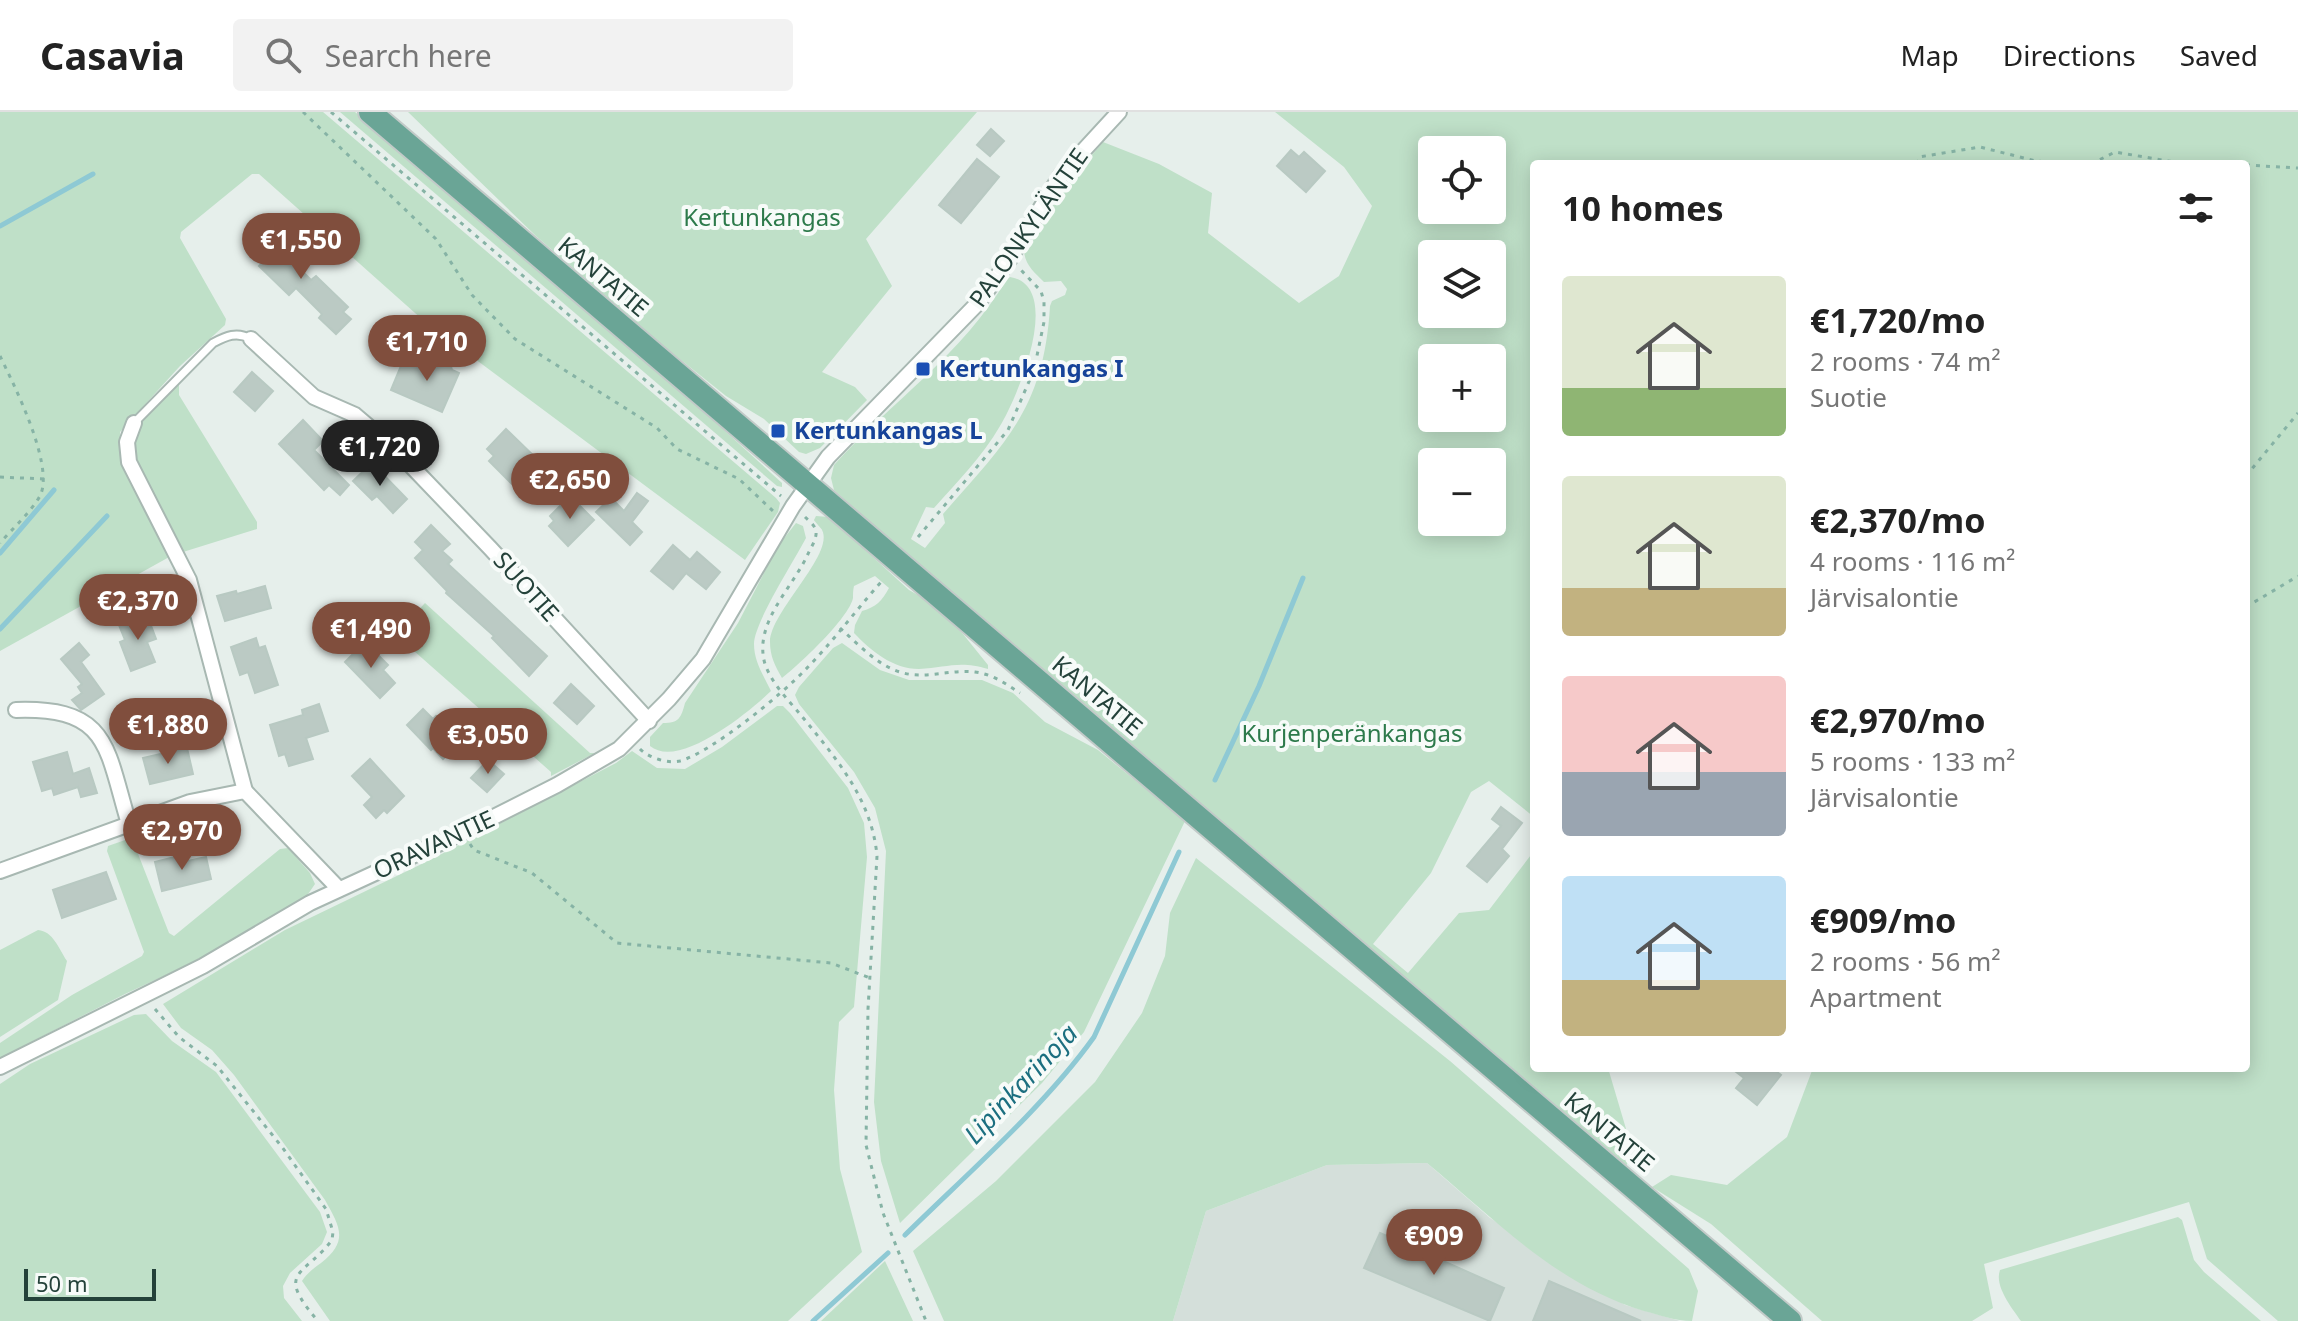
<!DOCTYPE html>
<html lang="en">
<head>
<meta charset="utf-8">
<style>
	:root { --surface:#fff; --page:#f2f2f2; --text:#222; --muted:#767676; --line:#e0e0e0; --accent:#804e3d }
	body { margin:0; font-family:"Noto Sans",sans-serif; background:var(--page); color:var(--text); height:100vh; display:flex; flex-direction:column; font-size:30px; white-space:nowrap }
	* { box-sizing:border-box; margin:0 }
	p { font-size:26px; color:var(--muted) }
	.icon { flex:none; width:44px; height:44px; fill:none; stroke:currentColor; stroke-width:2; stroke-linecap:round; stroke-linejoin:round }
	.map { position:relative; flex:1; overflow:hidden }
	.side { position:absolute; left:1530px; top:48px; width:720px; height:912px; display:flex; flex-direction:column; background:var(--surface); border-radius:8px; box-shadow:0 4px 20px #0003 }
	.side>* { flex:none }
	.tools { position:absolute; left:1418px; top:24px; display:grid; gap:16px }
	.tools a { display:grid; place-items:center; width:88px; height:88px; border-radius:8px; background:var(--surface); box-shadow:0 4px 20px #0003; font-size:40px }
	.scale { position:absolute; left:24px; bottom:20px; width:132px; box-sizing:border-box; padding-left:8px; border:4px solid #24423a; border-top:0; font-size:22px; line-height:28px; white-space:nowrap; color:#24423a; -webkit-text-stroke:6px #f7fbf9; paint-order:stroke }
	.price { position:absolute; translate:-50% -68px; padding:0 18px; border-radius:28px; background:var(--accent); color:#fff; font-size:26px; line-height:52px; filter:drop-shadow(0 2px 4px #0008) }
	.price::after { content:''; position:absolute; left:50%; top:48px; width:24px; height:18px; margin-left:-12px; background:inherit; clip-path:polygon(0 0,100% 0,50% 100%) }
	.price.on { background:#222; color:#fff }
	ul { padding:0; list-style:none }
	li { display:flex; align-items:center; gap:24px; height:200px; padding:0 32px }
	li span { display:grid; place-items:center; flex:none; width:224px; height:160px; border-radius:8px; color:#555 }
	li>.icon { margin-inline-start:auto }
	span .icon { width:96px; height:96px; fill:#fffc; stroke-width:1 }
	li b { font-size:34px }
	h2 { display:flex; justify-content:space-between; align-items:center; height:96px; padding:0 32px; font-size:34px }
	header { display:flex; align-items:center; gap:48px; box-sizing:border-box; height:112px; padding:0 40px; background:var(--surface); border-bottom:2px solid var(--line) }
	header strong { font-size:38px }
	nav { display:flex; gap:44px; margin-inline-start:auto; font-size:28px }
	.search { width:560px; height:72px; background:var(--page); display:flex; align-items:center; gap:20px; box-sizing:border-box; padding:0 28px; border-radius:8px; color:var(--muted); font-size:30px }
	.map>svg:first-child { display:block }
	.built { fill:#d4dfda }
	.green { fill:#bfe0c8; fill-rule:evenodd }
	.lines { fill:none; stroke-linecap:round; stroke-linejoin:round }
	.stream { stroke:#8ec9d4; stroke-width:5 }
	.building { fill:#bbcac4; stroke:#b8c9c2; stroke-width:2 }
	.service-casing { stroke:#a8b8b2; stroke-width:11 }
	.minor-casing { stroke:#a8b8b2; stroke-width:18 }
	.primary-casing { stroke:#c2cac8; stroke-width:26 }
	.path { stroke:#86b3a5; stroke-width:3; stroke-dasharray:4 6; stroke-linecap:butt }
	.service { stroke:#fff; stroke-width:7 }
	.minor { stroke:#fff; stroke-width:14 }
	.primary { stroke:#6aa596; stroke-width:22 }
	.transit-dot { fill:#1a4fb4; stroke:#f7fbf9; stroke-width:3 }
	.labels { text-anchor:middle; stroke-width:8; stroke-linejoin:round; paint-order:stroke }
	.park-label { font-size:24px; fill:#2d7a4b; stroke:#f7fbf9 }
	.street-label { font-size:24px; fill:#24423a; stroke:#f7fbf9 }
	.transit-label { font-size:24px; font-weight:bold; fill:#164399; stroke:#f7fbf9; text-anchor:start }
	.water-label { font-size:26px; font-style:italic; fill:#1c6f80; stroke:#f7fbf9 }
</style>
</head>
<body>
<header>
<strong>Casavia</strong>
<div class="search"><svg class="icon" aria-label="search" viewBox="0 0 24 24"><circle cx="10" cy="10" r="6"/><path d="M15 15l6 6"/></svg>Search here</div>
<nav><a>Map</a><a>Directions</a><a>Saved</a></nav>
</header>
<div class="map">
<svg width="2298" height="1209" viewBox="0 0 2298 1209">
	<rect width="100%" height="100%" fill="#e6efeb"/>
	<path class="built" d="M1427 1051 1490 1106 1625 1193 1680 1209H1173L1206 1099 1327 1053Z"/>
	<g class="green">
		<path d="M0 0H323L776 386 780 391 778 400 745 448 424 209 259 62H252L181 120 180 126 226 207 225 213 180 254 120 320V341L171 444 0 539Z"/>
		<path d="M340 0H355L365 8 668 267 782 371V375L777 374Z"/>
		<path d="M408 0H977L866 127 892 174 822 260 855 275 867 288 820 336 806 342 799 340 764 307 726 284 666 236 536 124Z"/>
		<path d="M1275 0H2298V1209H2278L2207 1147 2189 1090 1984 1152 1993 1196 1972 1209H1822L1711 1112 1652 1075 1671 1063 1727 1073 1787 1025 1813 956H2246V52H1534V705L1489 669 1471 680 1431 761 1373 832 1408 861 1459 801 1489 798 1534 739V956H1608L1632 1037 1626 1055 893 430 834 378 831 366 834 353C890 291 964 241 1006 168L1010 165C1065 174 1017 286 1000 314 983 344 957 370 934 396L926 395 911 427 925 436 945 411 943 402C1006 330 1044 296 1050 194L1052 189 1065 183 1067 177 1061 169 1044 170C1034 160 1024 152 1024 137L1062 78 1103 30 1159 52 1212 81 1208 121 1299 191 1339 164 1372 94 1344 55ZM1432 38H1492V98H1432ZM1432 142H1492V202H1432ZM1432 246H1492V306H1432ZM1432 350H1492V410H1432Z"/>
		<path d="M179 270V283L257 410V417L183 440C167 412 122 348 138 317 147 300 166 284 179 270Z"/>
		<path d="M816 404 829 405 909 478 925 487 963 522 988 553V557C959 548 946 556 919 557 893 557 871 539 854 521L855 513 862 499C876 495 882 489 889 476L875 464 854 474C853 478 853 482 853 486 849 506 799 553 782 566 775 554 770 544 770 530 770 500 835 442 822 418 822 417 814 409 814 408Z"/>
		<path d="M796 411 803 414 806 426C794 449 754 511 754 532 754 550 764 564 771 579 749 600 679 658 650 634V625L663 611C679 611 681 606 685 591L738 511 778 434Z"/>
		<path d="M425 491 590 641H595L551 664V660L397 524V521Z"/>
		<path d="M842 531 880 558 909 568H982L1013 581 1045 610 1098 638 1185 709 1084 920 1042 971 900 1111 881 1049 874 990 886 739 875 696 854 660 799 592 795 583 799 575 833 536Z"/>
		<path d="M777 594H783L790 601 848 676 864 711 867 745 854 895 839 910 834 978 840 1057 862 1140 788 1209H330L302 1169C307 1161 313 1157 321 1151 349 1129 340 1115 325 1088L234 963 212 938 181 916 163 892 285 818 432 747 616 651 632 639 657 656 685 657 722 635Z"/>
		<path d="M128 727 133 729 169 821 174 824 280 737 288 736 310 761 315 772 306 785 198 848 125 882 0 946V931L72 883 142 844 144 840 107 739 108 734Z"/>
		<path d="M1196 746 1450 949 1689 1157 1698 1179 1692 1209C1675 1209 1660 1203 1644 1199 1555 1172 1496 1108 1427 1051L1327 1053 1206 1099 1173 1209H944L913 1139 996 1069 1095 970 1142 901 1165 844 1170 801Z"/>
		<path d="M38 818C53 819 59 837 67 849L58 888 0 925V838Z"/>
		<path d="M146 902 172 929 216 960 320 1100 327 1120 322 1132 290 1161 283 1174 284 1186 302 1209H0V972L30 952 134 903Z"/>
		<path d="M2178 1105 2182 1108 2194 1148 2204 1160 2261 1209H2021C2012 1196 1994 1174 2000 1158Z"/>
		<path d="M885 1149 913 1209H821Z"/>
	</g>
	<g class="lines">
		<g class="stream">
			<path d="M0 114 93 62"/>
			<path d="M0 441 54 378"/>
			<path d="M0 517 107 404"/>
			<path d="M1215 668 1259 574 1303 466"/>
			<path d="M905 1123C967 1062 1044 995 1094 925L1179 740"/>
			<path d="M813 1209 888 1141"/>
		</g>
	</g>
	<g class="building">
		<path d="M991 17 1004 29 990 44 977 33Z"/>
		<path d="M1291 38 1299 45 1304 40 1325 59 1306 80 1277 54Z"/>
		<path d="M977 47 999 65 961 111 939 93Z"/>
		<path d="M272 116 295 138 288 145 311 168 316 164 348 195 343 200 351 207 336 222 319 206 322 202 296 176 289 183 259 154 269 145 256 133Z"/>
		<path d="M447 240 452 258 459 261 442 300 391 278 403 249 431 258Z"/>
		<path d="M252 260 273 279 255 299 234 280Z"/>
		<path d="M303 308 323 329 314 338 349 373 340 383 329 373 324 378 279 332Z"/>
		<path d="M506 317 539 349 515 375 489 349 494 344 487 337Z"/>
		<path d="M372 351 407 387 393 401 377 384 372 388 353 369Z"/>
		<path d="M637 381 648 389 632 410 642 420 630 433 596 400 611 386 624 399Z"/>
		<path d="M570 384 594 408 568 434 549 414 554 409 550 404Z"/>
		<path d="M431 413 450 432 442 439 452 448 448 452 547 544 529 564 492 526 494 524 446 481 447 479 415 446 423 438 415 430Z"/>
		<path d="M673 433 690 448 697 440 720 460 706 477 686 461 673 477 651 459Z"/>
		<path d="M265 474 271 496 225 509 217 484 236 479 237 482Z"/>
		<path d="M147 503 156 527 147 530 155 550 131 559 120 530 125 528 119 513Z"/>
		<path d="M256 526 259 536 265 534 278 573 255 581 248 560 240 563 231 535Z"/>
		<path d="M365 530 388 553 383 558 395 571 380 586 345 550Z"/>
		<path d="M79 531 89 543 81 550 104 582 81 598 72 588 82 581 78 575 82 572 61 547Z"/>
		<path d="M571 572 594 594 577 612 554 591Z"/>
		<path d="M319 592 328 619 306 626 313 647 289 654 285 642 279 644 270 613 303 603 302 598Z"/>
		<path d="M423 597 433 607 436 604 461 629 443 647 433 636 431 638 407 613Z"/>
		<path d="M187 636 193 662 150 672 143 646Z"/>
		<path d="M67 640 73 662 89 656 97 681 81 685 78 675 54 683 52 676 42 679 33 650Z"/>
		<path d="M370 647 404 684 387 701 384 698 376 706 364 693 372 685 352 664Z"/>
		<path d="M488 648 504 662 487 680 471 666Z"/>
		<path d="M1501 695 1522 711 1502 737 1509 744 1487 770 1467 754 1501 714 1492 707Z"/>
		<path d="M187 742 188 749 206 745 211 767 162 779 155 750Z"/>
		<path d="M106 760 116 787 62 806 53 778Z"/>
		<path d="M1731 956H1772L1781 963 1757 993 1736 976 1744 966Z"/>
		<path d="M1380 1121 1504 1176 1490 1209 1364 1156Z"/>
		<path d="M1549 1169 1641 1209H1533Z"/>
	</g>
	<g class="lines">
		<g class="service-casing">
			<path id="service" d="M134 311 213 231C226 224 237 219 251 227"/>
		</g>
		<g class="minor-casing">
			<g id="minor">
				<path d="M251 227 314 285 355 303 395 337 490 436 649 609"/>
				<path d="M134 311 127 330 129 350 189 468 245 679"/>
				<path d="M16 598C110 595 106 636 129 712"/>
				<path d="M0 759 190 690 245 679 339 777"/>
				<path d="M0 955 203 854 310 791 462 721 557 673 619 637 669 587 703 547 793 394 828 345 978 191 1009 148 1061 63 1119 0"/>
			</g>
		</g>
		<g class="primary-casing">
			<path id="primary" d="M370 0 1790 1209"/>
		</g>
		<g class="path">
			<path d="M303 0 436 127 472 183 515 227 657 316 677 337 739 367 773 399"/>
			<path d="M331 0 781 384"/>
			<path d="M1918 52 1919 45 1980 35 2036 49 2064 52"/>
			<path d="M2091 52 2115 40 2180 51 2218 52"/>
			<path d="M2246 53 2298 56"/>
			<path d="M0 244C14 273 55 354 40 384 30 401 13 416 0 431"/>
			<path d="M2246 364 2298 301"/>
			<path d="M0 365 44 367"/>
			<path d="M805 405C809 409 815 413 816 419 817 427 811 435 808 442 792 477 753 511 765 552 771 570 788 588 800 602 835 645 872 687 877 744L868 897 866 1033 883 1101 926 1209"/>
			<path d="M918 425 1008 318 1034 258 1044 210V190L1041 179 1020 157"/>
			<path d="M2246 495 2298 464"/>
			<path d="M840 516C858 532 877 553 900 560 924 568 950 557 975 560 992 562 1006 572 1020 581"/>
			<path d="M640 637C649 646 668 652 680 649 712 640 781 583 805 558 832 531 856 498 882 469"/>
			<path d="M470 732 474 738 532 761 617 831 831 851 870 866"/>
			<path d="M155 897 179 925 217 954 282 1035 326 1097 333 1120 332 1128C304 1165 274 1158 318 1209"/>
		</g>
		<use href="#service" class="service"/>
		<use href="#minor" class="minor"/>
		<use href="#primary" class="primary"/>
	</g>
	<g class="transit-dot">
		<rect x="915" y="249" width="16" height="16" rx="4"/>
		<rect x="770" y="311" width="16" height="16" rx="4"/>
	</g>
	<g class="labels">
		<g class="park-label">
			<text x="762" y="114">Kertunkangas</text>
			<text x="1352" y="630">Kurjenperänkangas</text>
		</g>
		<g class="street-label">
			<text transform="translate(1029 116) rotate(-55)" y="8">PALONKYLÄNTIE</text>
			<text transform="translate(603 165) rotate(40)" y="8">KANTATIE</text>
			<text transform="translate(526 475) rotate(48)" y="8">SUOTIE</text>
			<text transform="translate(1097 584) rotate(40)" y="8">KANTATIE</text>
			<text transform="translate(434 733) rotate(-25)" y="8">ORAVANTIE</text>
			<text transform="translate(1609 1020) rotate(40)" y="8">KANTATIE</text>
		</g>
		<g class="transit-label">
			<text x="939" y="265">Kertunkangas I</text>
			<text x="794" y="327">Kertunkangas L</text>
		</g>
		<g class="water-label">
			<text transform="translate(1021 972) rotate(-47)" y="9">Lipinkarinoja</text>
		</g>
	</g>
</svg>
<div class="tools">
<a><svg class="icon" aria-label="locate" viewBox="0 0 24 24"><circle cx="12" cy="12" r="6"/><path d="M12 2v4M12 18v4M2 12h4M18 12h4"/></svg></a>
<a><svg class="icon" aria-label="layers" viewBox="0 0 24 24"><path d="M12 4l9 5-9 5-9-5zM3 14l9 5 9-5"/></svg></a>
<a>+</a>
<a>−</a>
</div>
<div class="scale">50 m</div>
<b class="price" style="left:301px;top:169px">€1,550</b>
<b class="price" style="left:427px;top:271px">€1,710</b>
<b class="price on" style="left:380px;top:376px">€1,720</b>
<b class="price" style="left:570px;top:409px">€2,650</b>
<b class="price" style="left:138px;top:530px">€2,370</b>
<b class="price" style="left:371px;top:558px">€1,490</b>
<b class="price" style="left:168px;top:654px">€1,880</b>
<b class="price" style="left:488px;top:664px">€3,050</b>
<b class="price" style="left:182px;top:760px">€2,970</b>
<b class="price" style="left:1434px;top:1165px">€909</b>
<section class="side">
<h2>10 homes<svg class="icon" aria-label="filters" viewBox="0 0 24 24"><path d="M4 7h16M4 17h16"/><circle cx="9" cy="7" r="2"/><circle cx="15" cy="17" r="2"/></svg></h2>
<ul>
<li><span style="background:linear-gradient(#dfe7d0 70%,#8fb573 0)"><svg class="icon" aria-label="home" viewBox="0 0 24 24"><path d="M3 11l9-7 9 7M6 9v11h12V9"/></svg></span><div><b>€1,720/mo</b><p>2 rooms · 74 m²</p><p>Suotie</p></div></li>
<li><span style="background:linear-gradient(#dfe7d0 70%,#c2b280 0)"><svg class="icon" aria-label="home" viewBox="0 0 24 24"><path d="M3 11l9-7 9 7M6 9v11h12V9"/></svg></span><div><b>€2,370/mo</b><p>4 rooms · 116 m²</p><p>Järvisalontie</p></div></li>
<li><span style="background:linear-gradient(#f6c9c9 60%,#9aa5b1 0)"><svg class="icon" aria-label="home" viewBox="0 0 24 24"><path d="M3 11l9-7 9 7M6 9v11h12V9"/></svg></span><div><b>€2,970/mo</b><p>5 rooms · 133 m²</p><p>Järvisalontie</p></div></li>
<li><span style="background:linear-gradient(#bfe0f5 65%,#c2b280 0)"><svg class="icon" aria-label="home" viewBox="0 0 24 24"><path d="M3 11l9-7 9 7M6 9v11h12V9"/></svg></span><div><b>€909/mo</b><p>2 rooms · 56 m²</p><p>Apartment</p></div></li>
</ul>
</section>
</div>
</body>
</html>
